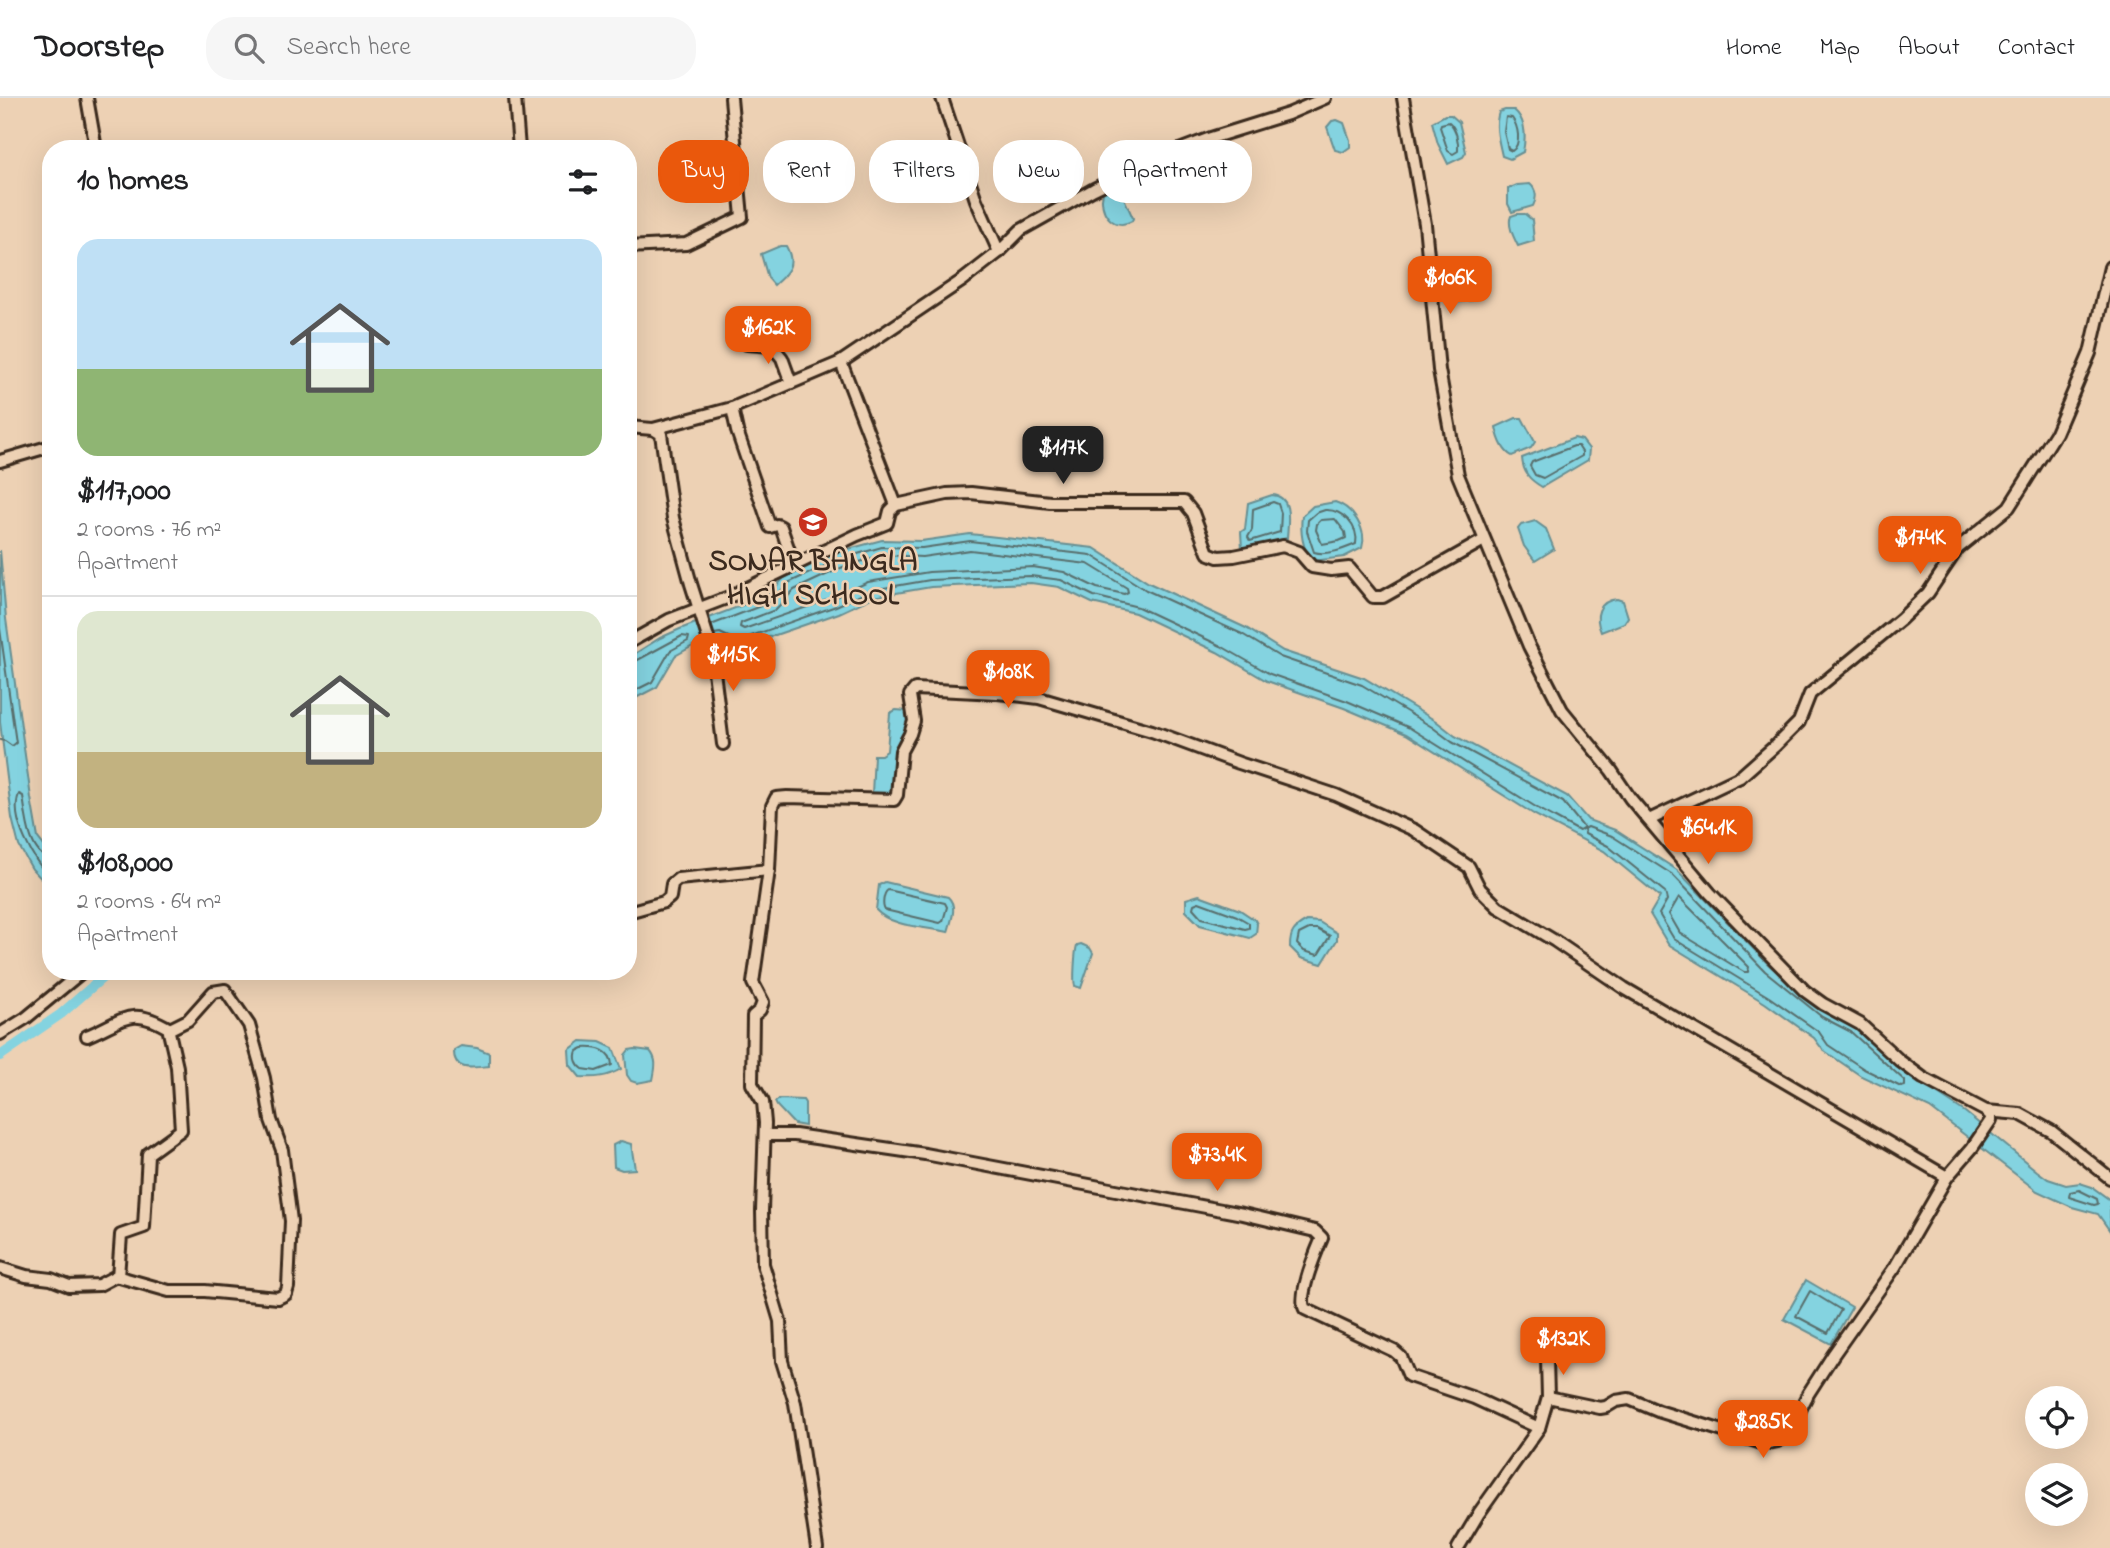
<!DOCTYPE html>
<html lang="en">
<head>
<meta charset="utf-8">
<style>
	:root { --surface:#fff; --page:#f6f6f6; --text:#202124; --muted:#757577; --line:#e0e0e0; --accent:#ea580c }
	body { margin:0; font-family:"Indie Flower",sans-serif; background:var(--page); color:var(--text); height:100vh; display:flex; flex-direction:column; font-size:26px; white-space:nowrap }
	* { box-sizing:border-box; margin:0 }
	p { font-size:23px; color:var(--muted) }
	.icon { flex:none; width:38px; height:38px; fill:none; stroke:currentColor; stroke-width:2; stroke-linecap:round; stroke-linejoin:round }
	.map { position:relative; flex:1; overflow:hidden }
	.panel { position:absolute; left:42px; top:42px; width:595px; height:840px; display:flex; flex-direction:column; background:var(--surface); border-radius:28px; box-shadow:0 7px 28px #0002 }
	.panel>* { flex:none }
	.banner { position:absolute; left:658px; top:42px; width:665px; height:63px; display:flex; gap:14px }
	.fabs { position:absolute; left:2025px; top:1288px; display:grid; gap:14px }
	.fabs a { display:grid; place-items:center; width:63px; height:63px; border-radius:50%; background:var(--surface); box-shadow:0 7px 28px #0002; font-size:35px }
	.price { position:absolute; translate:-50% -60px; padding:0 16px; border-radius:14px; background:var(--accent); color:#fff; font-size:23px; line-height:46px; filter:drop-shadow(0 2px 4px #0008) }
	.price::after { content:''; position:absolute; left:50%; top:42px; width:21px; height:16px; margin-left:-10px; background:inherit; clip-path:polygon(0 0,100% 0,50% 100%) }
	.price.on { background:#222; color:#fff }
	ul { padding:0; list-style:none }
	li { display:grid; align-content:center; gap:14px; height:371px; padding:0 35px }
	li+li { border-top:2px solid var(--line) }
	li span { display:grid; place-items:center; height:217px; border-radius:21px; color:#555 }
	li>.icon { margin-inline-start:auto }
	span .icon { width:126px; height:126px; fill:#fffc; stroke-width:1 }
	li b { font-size:30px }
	h2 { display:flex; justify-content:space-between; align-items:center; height:84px; padding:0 35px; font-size:30px }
	.chip { padding:0 24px; border-radius:28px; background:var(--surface); box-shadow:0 7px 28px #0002; font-size:24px; line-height:63px }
	.chip.on { background:var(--accent); color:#fff }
	header { display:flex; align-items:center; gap:42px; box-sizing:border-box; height:98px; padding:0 35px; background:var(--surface); border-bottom:2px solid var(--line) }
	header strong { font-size:33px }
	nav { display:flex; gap:38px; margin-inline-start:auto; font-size:24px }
	.search { width:490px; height:63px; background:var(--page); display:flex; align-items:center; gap:18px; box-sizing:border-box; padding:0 24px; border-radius:28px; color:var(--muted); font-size:26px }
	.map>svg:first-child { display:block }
	.water { fill:#84d3e0; stroke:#678f92; stroke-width:2 }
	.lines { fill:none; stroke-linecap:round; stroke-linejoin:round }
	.shore { stroke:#586e6c; stroke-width:2 }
	.canal { stroke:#84d3e0; stroke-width:10 }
	.minor-casing { stroke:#3b2a1e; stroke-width:16 }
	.minor { stroke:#edd1b4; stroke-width:10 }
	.labels { text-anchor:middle; stroke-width:5; stroke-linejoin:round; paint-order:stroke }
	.poi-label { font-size:30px; font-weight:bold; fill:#3b2a1e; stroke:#edd1b4 }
</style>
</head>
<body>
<header>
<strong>Doorstep</strong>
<div class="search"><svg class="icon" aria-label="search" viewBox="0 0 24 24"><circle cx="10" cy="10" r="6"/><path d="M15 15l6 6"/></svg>Search here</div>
<nav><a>Home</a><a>Map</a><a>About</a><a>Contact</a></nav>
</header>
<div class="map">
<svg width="2110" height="1450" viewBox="0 0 2110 1450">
	<rect width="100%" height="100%" fill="#edd1b4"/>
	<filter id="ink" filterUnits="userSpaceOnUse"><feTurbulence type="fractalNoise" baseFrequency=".0143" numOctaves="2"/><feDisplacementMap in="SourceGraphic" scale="14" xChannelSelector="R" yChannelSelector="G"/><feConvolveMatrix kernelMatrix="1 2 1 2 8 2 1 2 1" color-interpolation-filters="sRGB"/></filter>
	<g filter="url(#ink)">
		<g class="water">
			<path d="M1505 12H1514C1526 22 1526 39 1523 54L1510 61 1502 58C1499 44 1494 28 1499 14Z"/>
			<path d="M1445 17H1451L1459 24 1466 54 1463 59 1448 66 1438 46 1432 24Z"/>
			<path d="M1337 22 1344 25 1350 42V49L1343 54 1335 52 1327 29 1332 23Z"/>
			<path d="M1530 86C1537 92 1537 101 1533 108L1512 114 1508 106V91L1517 87Z"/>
			<path d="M1116 87 1120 91 1133 120 1132 123C1112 134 1098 112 1103 94Z"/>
			<path d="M1517 116H1525L1532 122 1534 143 1518 148C1514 140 1507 127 1511 118Z"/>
			<path d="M780 148H786C796 166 789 174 774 187L768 180 761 156Z"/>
			<path d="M1467 179 1474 181C1477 189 1478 194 1474 202L1448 205 1442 191 1443 184Z"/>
			<path d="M1516 320H1522L1535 344 1531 350 1512 358C1503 353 1498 339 1496 329Z"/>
			<path d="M1574 340 1582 342 1589 351 1588 362 1542 389C1530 382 1523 375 1522 360Z"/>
			<path d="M1272 397C1293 398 1288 424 1287 440L1242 451 1241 434 1245 431 1248 405Z"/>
			<path d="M1335 404C1352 409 1368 432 1362 450L1344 459 1313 463C1302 452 1300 433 1302 418L1313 408Z"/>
			<path d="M1535 423 1546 431 1554 451 1535 463 1524 448 1518 431 1521 427Z"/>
			<path d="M970 436 1094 450 1149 485 1246 530 1283 553 1364 580 1436 623 1455 638 1567 698 1588 722 1615 732 1677 772 1770 868 1826 913 1855 928 1906 975 1965 1014 2037 1073 2048 1081 2066 1087 2080 1085 2092 1089 2110 1102V1133L2098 1116 2072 1109 2037 1093 1930 1010 1861 978 1823 952 1814 940 1765 905 1668 846 1650 816 1660 799 1604 753 1535 717 1406 636 1344 610 1267 583 1217 554 1135 515 1092 505 1059 489 1031 485 976 487 931 489 873 499 839 515 735 551 718 542 693 548 675 558 657 589 628 604V560L660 540 680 531 767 498 784 480 837 454 882 442 921 443Z"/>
			<path d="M0 452 6 521 31 700 38 740 51 757V791L32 771 19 748 12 720 0 624Z"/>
			<path d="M1617 501 1623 503 1628 519 1624 525 1601 534C1594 518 1598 503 1617 501Z"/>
			<path d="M896 612 907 613 910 621 893 697 872 696 874 657H881L887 653 890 615Z"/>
			<path d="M885 784 948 799C958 808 951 823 948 834 926 829 891 829 876 812L879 787Z"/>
			<path d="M1199 797 1240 812 1255 822 1257 826 1256 836 1250 840 1200 827 1186 813V801Z"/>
			<path d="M1307 823 1319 824 1337 835V842L1322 866 1301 860 1290 849C1290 834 1294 830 1307 823Z"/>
			<path d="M1081 846 1090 850 1093 855 1081 890 1075 888C1073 883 1075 854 1077 847Z"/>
			<path d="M581 943 600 944 613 950 621 971C607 979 596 980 580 979L570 967 569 952Z"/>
			<path d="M461 948 477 950 489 955V968C473 970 453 974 454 952Z"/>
			<path d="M635 951 650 953C658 962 655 971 653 982L637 985 631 983 627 977 625 957 629 952Z"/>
			<path d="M780 1001 803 1002 805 1005V1028L794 1026 777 1008 775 1004Z"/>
			<path d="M621 1043 631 1046 635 1071 622 1072 614 1069 613 1047Z"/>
			<path d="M1806 1182 1852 1209 1831 1246 1784 1221Z"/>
		</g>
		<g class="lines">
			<g class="shore">
				<path d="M1506 19 1512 20C1518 28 1522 46 1512 53L1508 51 1504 34Z"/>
				<path d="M1449 24C1456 30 1459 44 1458 53L1453 56 1448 53 1440 29 1441 26Z"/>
				<path d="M1574 348H1578L1582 354V358L1543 380 1535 377 1530 368 1532 364Z"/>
				<path d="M1273 404 1278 406 1281 415 1280 434 1250 443 1248 439 1252 432 1253 411Z"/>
				<path d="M1325 412C1342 411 1359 428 1356 446 1344 451 1327 458 1314 454L1307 433 1308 422 1316 415Z"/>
				<path d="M1335 421 1345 434 1346 440 1339 443 1322 446 1316 432 1317 426 1321 422Z"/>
				<path d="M970 452 1088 466 1127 490 1128 494 1124 496 1097 490 1064 474 1033 469 929 474 868 484 833 500 744 531 740 529 741 525 775 512 794 492 843 469 883 457 922 459Z"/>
				<path d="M711 527 771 504 788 485 840 461 882 449 922 450 970 443 1091 457 1146 492 1242 536 1280 559 1362 587 1432 629 1452 644 1563 704 1584 730 1579 733 1539 711 1410 630 1347 603 1270 576 1221 548 1138 509 1094 498 1061 482 1031 478 976 480 930 482 872 492 836 508 737 543 720 535 714 536"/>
				<path d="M0 531 16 645 12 648 5 643 0 642"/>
				<path d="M628 565 634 564 682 538 689 539 688 543 670 553 652 584 628 596"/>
				<path d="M1588 729 1612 738 1673 777 1765 873 1822 919 1851 934 1905 983V988L1901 989 1864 971 1828 947 1819 934 1769 899 1674 841 1659 816 1667 802 1665 794 1608 748 1585 736 1584 731Z"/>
				<path d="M51 761C28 757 26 716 23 698L19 696C9 721 34 763 51 781"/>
				<path d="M888 792 945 805 947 809 943 823 940 825 885 812C882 808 883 795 888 792Z"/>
				<path d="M1679 799 1749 869 1748 874H1744L1680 835 1669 816Z"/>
				<path d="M1199 804 1237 818 1249 825V830L1245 831 1202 820 1193 810 1194 806Z"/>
				<path d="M1309 831H1317L1330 838 1318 857 1304 853 1297 846 1299 836Z"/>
				<path d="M583 950C597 949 611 952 612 967L596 973 583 971C577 967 574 960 577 953Z"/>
				<path d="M2079 1092 2097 1101 2098 1106 2094 1107 2069 1099 2070 1094Z"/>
				<path d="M1810 1193 1841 1212 1828 1235 1796 1218Z"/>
			</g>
			<path class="canal" d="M0 958 61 916 110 873"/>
			<g class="minor-casing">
				<g id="minor">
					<path d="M87 0 96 51"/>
					<path d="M515 0 519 51"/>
					<path d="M1403 0 1425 126 1439 272 1458 377 1529 548 1562 612 1611 672 1630 700 1710 795 1805 893 1823 906 1860 926 1900 963 1923 980 1986 1013 1991 1018V1022L1972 1050 1947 1079 1895 1169 1833 1257 1808 1296 1793 1326 1778 1343 1764 1346 1749 1341 1658 1313 1629 1301 1616 1303 1606 1309 1600 1310 1548 1299 1539 1330 1479 1415 1458 1450"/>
					<path d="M628 149 686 146 742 119 731 0"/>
					<path d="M999 154 1021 132 1094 91 1153 62 1211 40 1288 16 1325 0"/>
					<path d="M747 246 772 248 782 260 791 285"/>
					<path d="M628 329 653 331 661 336 673 420 691 486 711 549 723 646"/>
					<path d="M653 331 732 310"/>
					<path d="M0 363 51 348"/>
					<path d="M896 407 841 264 963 182 999 154 976 102 942 0"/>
					<path d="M794 467 781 429 777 427 770 429 737 333 732 310 841 264"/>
					<path d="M628 545 669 522 729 499 857 437 887 425 890 413 896 407 947 396 971 395 1050 404H1184L1193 415 1208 455 1218 459 1234 458 1283 448 1299 454 1312 469 1331 472 1349 470 1373 499H1383L1484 442"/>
					<path d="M1649 722 1740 679 1775 648 1799 624 1810 596 1901 521 1928 495 1958 450 2009 409 2056 335 2090 255 2110 169"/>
					<path d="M628 814 664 804 670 799 672 786 678 781 769 772"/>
					<path d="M0 936 26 920 83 873"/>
					<path d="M87 938C124 923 130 907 170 931"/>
					<path d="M1986 1013 2020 1016 2051 1033 2110 1080"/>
					<path d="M765 1037H795L925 1056 1243 1116 1315 1133 1322 1140C1316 1154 1297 1199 1305 1211L1394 1253 1401 1259 1409 1278 1474 1300 1539 1330"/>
					<path d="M0 1170 26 1178 51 1181 69 1188 99 1187 116 1178 169 1193H205L278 1200 286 1196 288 1189 291 1123 282 1052 271 1022 264 980 249 927 225 892 213 894 188 922 170 931 169 934 177 969 181 1032 148 1056 144 1129 121 1137 118 1179"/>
					<path d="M1547 1261 1548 1299"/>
					<path d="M817 1450 795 1305 782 1263 780 1223 763 1166 762 1113 765 1025 763 1004 752 986 753 918 760 912 763 904 753 885 769 772 772 708 776 700 787 699 894 702 897 697 901 653 910 636 914 623 910 597 915 591 998 595 1039 600 1152 633 1239 665 1336 697 1414 732 1469 769 1480 791 1498 809 1555 843 1624 890 1947 1079"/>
				</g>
			</g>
			<use href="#minor" class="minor"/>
		</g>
	</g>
	<defs>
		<g id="school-disc" transform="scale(1.575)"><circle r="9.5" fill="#c8321e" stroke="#edd1b4"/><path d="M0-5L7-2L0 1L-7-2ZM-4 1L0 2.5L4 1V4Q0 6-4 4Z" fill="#fff"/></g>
	</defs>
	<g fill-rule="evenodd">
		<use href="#school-disc" x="813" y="424"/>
	</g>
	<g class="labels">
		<g class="poi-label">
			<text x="813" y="472">SONAR BANGLA<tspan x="813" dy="34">HIGH SCHOOL</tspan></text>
		</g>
	</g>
</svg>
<div class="fabs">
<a><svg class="icon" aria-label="locate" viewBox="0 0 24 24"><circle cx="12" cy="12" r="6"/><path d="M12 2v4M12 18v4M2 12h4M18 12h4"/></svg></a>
<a><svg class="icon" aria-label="layers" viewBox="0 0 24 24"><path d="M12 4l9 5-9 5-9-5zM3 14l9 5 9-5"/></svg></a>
</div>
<b class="price" style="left:1450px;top:218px">$106K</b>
<b class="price" style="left:768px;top:268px">$162K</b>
<b class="price on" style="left:1063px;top:388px">$117K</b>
<b class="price" style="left:1920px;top:478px">$174K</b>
<b class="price" style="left:733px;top:595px">$115K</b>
<b class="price" style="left:1008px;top:612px">$108K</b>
<b class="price" style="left:1708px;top:768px">$64.1K</b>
<b class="price" style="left:1217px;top:1095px">$73.4K</b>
<b class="price" style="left:1563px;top:1279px">$132K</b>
<b class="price" style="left:1763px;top:1362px">$285K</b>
<div class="banner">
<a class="chip on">Buy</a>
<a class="chip">Rent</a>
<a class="chip">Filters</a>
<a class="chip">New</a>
<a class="chip">Apartment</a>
</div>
<section class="panel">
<h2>10 homes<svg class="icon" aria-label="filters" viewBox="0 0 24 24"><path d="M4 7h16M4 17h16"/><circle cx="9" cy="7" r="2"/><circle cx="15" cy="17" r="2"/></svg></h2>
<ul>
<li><span style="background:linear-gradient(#bfe0f5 60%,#8fb573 0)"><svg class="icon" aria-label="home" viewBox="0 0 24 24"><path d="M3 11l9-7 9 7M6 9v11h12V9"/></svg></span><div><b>$117,000</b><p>2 rooms · 76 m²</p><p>Apartment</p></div></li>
<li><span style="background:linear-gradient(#dfe7d0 65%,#c2b280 0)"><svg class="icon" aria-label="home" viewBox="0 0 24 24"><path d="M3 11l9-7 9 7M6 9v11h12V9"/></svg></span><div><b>$108,000</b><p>2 rooms · 64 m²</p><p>Apartment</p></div></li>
</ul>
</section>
</div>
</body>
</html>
